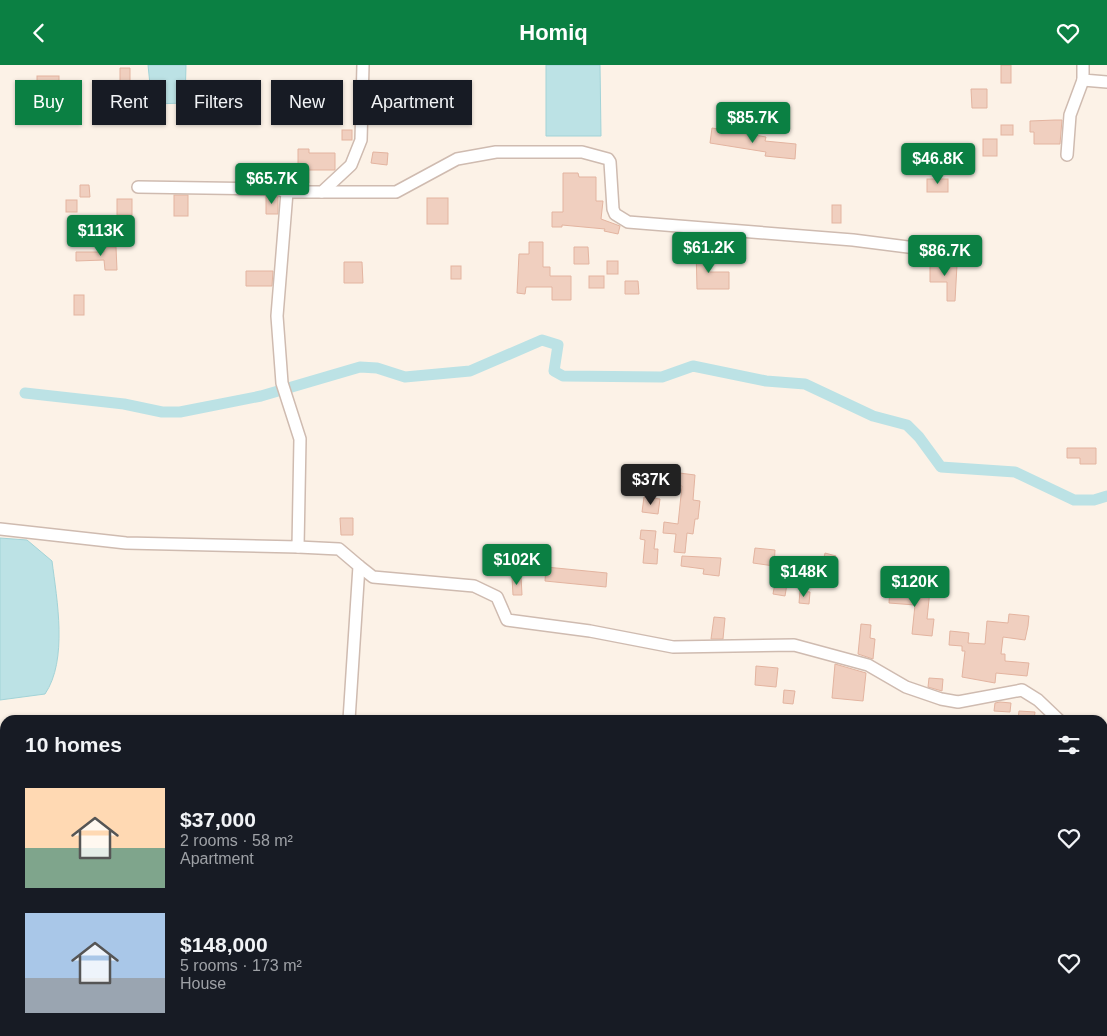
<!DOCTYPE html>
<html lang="en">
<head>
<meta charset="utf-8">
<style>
	:root { --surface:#171b24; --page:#242831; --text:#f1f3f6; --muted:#9ea1a6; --accent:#0b8043 }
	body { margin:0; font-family:Helvetica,sans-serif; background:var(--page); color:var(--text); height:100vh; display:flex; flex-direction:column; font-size:19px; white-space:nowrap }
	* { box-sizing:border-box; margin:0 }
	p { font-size:16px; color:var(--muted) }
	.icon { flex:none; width:28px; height:28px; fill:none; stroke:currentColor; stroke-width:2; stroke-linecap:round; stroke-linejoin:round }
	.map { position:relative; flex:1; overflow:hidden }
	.details { position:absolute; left:0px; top:650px; width:1108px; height:321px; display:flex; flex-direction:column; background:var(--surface); border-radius:15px 15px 0 0; box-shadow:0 1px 4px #0004 }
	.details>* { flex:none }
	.banner { position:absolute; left:15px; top:15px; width:500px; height:45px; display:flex; gap:10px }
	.price { position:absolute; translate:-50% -42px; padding:0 11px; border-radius:5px; background:var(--accent); color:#fff; font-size:16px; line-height:32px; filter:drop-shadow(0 1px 2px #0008) }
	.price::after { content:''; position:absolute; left:50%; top:30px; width:15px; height:11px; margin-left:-8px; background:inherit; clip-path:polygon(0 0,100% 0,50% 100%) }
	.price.on { background:#222; color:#fff }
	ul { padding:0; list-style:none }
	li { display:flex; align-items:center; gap:15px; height:125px; padding:0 25px }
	li span { display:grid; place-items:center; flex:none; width:140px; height:100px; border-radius:0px; color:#555 }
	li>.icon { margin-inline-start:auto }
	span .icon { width:60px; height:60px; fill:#fffc; stroke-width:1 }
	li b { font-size:21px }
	h2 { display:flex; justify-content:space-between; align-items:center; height:60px; padding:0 25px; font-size:21px }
	.chip { padding:0 18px; border-radius:0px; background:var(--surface); box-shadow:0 1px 4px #0004; font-size:18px; line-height:45px }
	.chip.on { background:var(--accent); color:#fff }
	header { display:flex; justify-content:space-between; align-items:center; height:65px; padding:0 25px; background:var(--accent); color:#fff; font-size:22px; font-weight:600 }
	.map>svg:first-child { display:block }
	.water { fill:#bce2e5; stroke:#a2d3d7 }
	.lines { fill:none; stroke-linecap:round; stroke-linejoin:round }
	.canal { stroke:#bce2e5; stroke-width:11 }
	.building { fill:#f0cfbf; stroke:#e3b4a0 }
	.minor-casing { stroke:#cfbbb0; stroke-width:14 }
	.minor { stroke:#fff; stroke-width:11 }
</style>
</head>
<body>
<header><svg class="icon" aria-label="back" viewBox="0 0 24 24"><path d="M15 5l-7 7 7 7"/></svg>Homiq<svg class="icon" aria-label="heart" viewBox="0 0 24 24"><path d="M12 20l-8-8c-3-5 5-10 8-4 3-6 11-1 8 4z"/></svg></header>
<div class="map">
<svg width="1107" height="971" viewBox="0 0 1107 971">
	<rect width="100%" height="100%" fill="#fcf2e7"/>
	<g class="water">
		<path d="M148 0H186L185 38 152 39Z"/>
		<path d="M546 0H600L601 71H546Z"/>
		<path d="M0 473 27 475 52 496C57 535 68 595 45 629L0 635Z"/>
		<rect x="1103" y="866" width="4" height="83"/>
		<path d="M446 966H500V971H445Z"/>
	</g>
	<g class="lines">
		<path class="canal" d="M25 328 124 339 162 347H180L261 331 360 302 377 303 405 312 470 306 542 275 558 280 554 306 563 311 662 312 693 301 766 316 805 319 873 351 907 360 919 372 941 402 1015 407 1074 435H1094L1107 431"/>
	</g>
	<g class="building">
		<rect x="1001" y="0" width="10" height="18"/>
		<path d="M120 3H130V47H113V25L99 26V16H120Z"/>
		<rect x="37" y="11" width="22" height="8"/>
		<path d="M971 24H987V43H972Z"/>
		<path d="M1055 55H1062L1060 79H1034V67H1030V56Z"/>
		<rect x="1001" y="60" width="12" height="10"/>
		<path d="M712 63 766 72 765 76 796 79 795 94 765 91 766 87 710 78Z"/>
		<rect x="342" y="65" width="10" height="10"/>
		<rect x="983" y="74" width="14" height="17"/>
		<path d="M298 84H309V88H335V105H309V118H291L290 99H298Z"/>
		<path d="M373 87 388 88 387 100 371 98Z"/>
		<path d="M563 108H578L579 112H596V136H603L601 154 620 161 618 169 604 166 605 164 562 160V162H552V147H563Z"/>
		<rect x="927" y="114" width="21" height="13"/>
		<path d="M80 120H89L90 132H80Z"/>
		<rect x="174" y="130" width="14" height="21"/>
		<path d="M266 131 278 132V149H266Z"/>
		<rect x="427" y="133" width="21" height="26"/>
		<rect x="117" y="134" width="15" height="16"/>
		<rect x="66" y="135" width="11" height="12"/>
		<rect x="832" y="140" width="9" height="18"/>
		<path d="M703 170 741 174V183L702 181Z"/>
		<path d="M529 177H543V202H550V211H571V235H552V222H526L525 229 517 228 519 189H529Z"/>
		<path d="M104 182H116L117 205H105L104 195 76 196V187H104Z"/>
		<path d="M574 182H588L589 199H574Z"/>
		<path d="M696 182H707V207H729V224H697Z"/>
		<rect x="607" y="196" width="11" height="13"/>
		<path d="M344 197H362L363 218H344Z"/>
		<path d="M930 197 957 200 955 236H947V217H930Z"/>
		<rect x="451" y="201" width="10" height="13"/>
		<path d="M246 206H273L272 221H246Z"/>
		<rect x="589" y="211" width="15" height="12"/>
		<path d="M625 216H638L639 229H625Z"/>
		<rect x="74" y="230" width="10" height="20"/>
		<path d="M1067 383H1096V399H1080V393H1067Z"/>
		<path d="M664 406 695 410 693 435 700 436 698 454H695L693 469 687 468 685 488 674 487 676 469 663 468 664 457 678 459 682 421 663 419Z"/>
		<path d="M644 432 660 434 658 449 642 447Z"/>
		<path d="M340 453H353V470H341Z"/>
		<path d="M641 465 656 466 654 484H658L657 499 643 498 645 475 640 474Z"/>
		<path d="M755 483 775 485 774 501 753 498Z"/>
		<path d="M825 488 836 491 834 499 823 497Z"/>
		<path d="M682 491 721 493 719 511 703 509 704 504 681 501Z"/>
		<path d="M546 502 607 508 606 522 545 516Z"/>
		<path d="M521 511 522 530H513L512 512Z"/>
		<path d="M775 518 787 519 785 531 773 529Z"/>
		<path d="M890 522 930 525 927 554H934L932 571 912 569 915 540 889 538Z"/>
		<path d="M800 526 810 527 809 539 799 538Z"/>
		<path d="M1009 549 1029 551 1028 561 1025 575 1003 572 1001 589H1005V596L1029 598 1027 611 996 608 995 618 962 612 965 586H962V581L949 580 950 566 969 568 968 578 985 579 987 556 1008 558Z"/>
		<path d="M714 552 725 553 723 574H711Z"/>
		<path d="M861 559 871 560 870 573 875 574 873 594 858 589Z"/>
		<path d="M835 599 866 608 863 636 832 633Z"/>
		<path d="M756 601 778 603 776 622 755 620Z"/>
		<path d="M929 613 943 614 942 626 928 622Z"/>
		<path d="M784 625 795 626 793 639 783 638Z"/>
		<path d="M1000 637 1011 638 1010 647 994 646 995 638Z"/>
		<path d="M1019 646 1035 647 1034 655H1018Z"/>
	</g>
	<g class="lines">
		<g class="minor-casing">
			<g id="minor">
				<path d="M1083 0V15L1107 17"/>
				<path d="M1067 90 1070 50 1083 15"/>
				<path d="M138 122 277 124 287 127"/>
				<path d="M322 127H396L457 94 496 87H582L608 94 610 97 613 144 615 149 628 157 853 175 939 186"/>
				<path d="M0 464 126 478 298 482 300 374 282 318 277 251 287 127H322L351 100 361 75 363 0"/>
				<path d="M298 482 339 484 359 501 349 655"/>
				<path d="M359 501 373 512 474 521 497 532 507 555 590 566 673 582 794 580 868 600 906 622 941 634 958 637 1022 625 1038 635 1059 655"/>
				<path d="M1102 696 1107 701"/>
				<path d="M1102 762H1107"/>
				<path d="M22 966V971"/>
				<path d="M336 966V971"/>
				<path d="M1055 971 1056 966"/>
			</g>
		</g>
		<use href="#minor" class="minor"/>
	</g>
</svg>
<b class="price" style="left:753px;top:79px">$85.7K</b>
<b class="price" style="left:938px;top:120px">$46.8K</b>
<b class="price" style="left:272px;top:140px">$65.7K</b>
<b class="price" style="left:101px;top:192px">$113K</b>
<b class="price" style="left:709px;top:209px">$61.2K</b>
<b class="price" style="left:945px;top:212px">$86.7K</b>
<b class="price on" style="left:651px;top:441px">$37K</b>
<b class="price" style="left:517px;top:521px">$102K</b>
<b class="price" style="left:804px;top:533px">$148K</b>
<b class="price" style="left:915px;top:543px">$120K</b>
<div class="banner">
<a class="chip on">Buy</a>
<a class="chip">Rent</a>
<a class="chip">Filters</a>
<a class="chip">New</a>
<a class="chip">Apartment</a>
</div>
<section class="details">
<h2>10 homes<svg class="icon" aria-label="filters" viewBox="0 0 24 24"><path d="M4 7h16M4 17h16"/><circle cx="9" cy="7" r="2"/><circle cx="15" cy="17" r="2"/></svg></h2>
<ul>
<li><span style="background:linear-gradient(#ffd9b3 60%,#7fa58c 0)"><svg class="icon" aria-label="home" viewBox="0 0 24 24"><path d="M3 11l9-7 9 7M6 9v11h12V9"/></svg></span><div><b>$37,000</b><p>2 rooms · 58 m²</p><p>Apartment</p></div><svg class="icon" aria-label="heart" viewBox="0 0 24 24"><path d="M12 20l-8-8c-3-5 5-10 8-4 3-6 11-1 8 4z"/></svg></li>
<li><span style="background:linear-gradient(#a9c7e8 65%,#9aa5b1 0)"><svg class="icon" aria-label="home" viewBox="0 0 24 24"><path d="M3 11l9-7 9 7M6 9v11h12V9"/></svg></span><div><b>$148,000</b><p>5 rooms · 173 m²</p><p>House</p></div><svg class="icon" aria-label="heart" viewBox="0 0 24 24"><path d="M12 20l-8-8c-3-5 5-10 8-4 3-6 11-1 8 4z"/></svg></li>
</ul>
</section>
</div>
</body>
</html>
